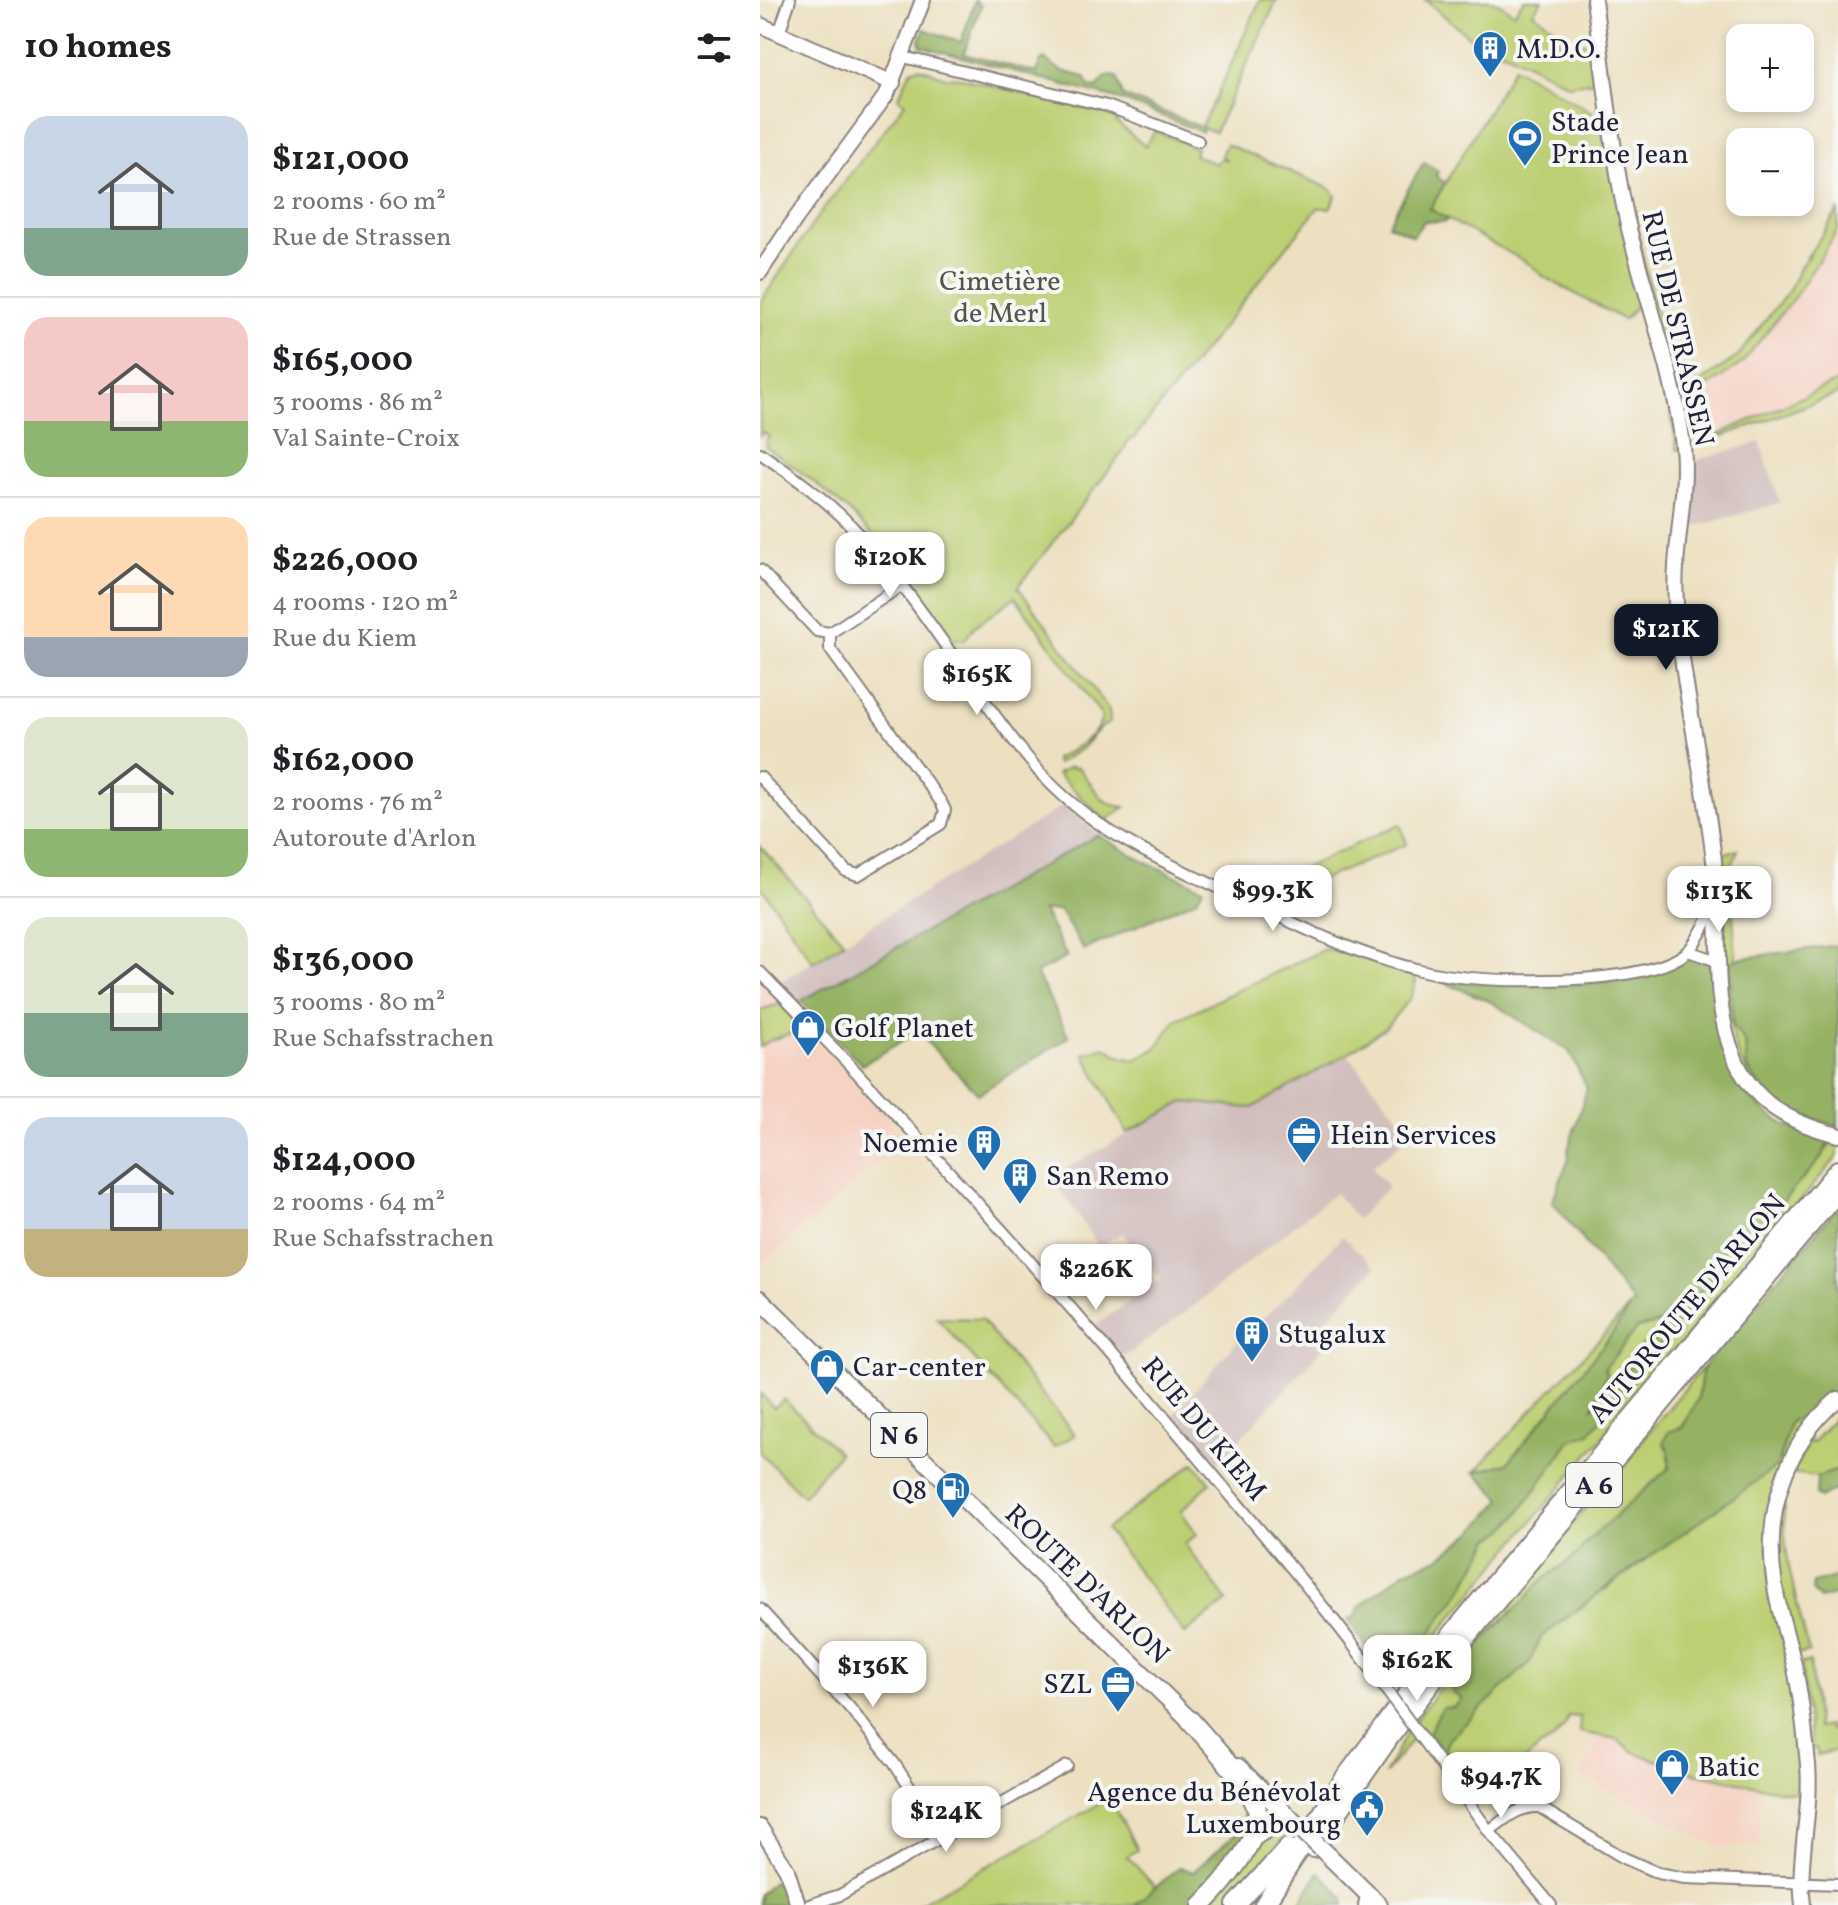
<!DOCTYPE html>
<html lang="en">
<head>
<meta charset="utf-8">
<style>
	:root { --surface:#fff; --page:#f2f2f2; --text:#202124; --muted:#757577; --line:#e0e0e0; --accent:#111827 }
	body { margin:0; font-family:Vollkorn,serif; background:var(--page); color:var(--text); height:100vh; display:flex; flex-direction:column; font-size:30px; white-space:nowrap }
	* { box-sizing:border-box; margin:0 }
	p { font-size:26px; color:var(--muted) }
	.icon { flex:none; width:44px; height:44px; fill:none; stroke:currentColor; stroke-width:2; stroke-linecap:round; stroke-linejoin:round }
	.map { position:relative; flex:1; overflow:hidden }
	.panel { display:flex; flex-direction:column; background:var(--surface); width:760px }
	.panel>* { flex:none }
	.tools { position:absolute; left:966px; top:24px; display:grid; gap:16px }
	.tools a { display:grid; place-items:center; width:88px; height:88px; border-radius:16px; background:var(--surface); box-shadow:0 4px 12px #0003; font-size:40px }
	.price { position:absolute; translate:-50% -68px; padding:0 18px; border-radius:16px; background:#fff; color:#222; font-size:26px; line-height:52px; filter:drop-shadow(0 2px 4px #0008) }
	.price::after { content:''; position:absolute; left:50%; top:48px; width:24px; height:18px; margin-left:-12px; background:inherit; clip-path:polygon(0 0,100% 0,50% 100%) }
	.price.active { background:var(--accent); color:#fff }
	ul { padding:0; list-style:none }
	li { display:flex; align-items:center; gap:24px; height:200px; padding:0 24px }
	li+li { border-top:2px solid var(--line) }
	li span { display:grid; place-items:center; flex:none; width:224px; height:160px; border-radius:24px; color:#555 }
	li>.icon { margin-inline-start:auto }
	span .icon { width:96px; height:96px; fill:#fffc; stroke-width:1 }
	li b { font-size:34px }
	h2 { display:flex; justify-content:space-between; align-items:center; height:96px; padding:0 24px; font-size:34px }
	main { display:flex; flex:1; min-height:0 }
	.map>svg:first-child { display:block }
	.built { fill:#f6d2c4 }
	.industrial { fill:#d1bfbe }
	.green { fill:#bccf72; stroke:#6f7856; stroke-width:2 }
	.forest { fill:#95b264; stroke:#5c6a50; stroke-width:2; fill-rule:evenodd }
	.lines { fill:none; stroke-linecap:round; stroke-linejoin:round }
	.street-casing { stroke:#88817e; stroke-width:14 }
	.secondary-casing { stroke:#88817e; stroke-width:18 }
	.primary-casing { stroke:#88817e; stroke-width:20 }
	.highway-casing { stroke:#88817e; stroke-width:22 }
	.street { stroke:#fff; stroke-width:10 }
	.secondary { stroke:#fff; stroke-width:14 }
	.primary { stroke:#fff; stroke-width:16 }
	.highway { stroke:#fff; stroke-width:18 }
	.street-bridge-casing { stroke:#88817e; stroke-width:14; stroke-linecap:butt }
	.primary-bridge-casing { stroke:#88817e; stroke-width:20; stroke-linecap:butt }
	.street-bridge { stroke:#fff; stroke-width:10 }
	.primary-bridge { stroke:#fff; stroke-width:16 }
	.labels { text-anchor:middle; stroke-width:8; stroke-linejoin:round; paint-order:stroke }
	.shield { fill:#f6f6f2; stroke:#626272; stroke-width:2 }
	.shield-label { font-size:26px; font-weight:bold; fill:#22223b }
	.poi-label { font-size:28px; fill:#22223b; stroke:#f6f6f2; text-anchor:start }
	.park-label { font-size:28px; fill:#50564c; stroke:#f6f6f2 }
	.street-label { font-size:28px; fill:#22223b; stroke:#f6f6f2 }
</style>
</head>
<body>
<main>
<section class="panel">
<h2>10 homes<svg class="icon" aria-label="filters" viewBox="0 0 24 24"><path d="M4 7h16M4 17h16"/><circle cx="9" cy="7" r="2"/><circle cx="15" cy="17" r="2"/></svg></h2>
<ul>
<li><span style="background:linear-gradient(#c9d6e8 70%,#7fa58c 0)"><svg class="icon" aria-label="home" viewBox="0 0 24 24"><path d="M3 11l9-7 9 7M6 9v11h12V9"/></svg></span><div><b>$121,000</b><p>2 rooms · 60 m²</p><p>Rue de Strassen</p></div></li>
<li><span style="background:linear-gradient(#f6c9c9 65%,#8fb573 0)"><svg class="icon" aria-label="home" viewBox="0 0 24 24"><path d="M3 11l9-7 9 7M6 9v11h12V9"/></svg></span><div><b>$165,000</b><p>3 rooms · 86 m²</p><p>Val Sainte-Croix</p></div></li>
<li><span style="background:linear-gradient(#ffd9b3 75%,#9aa5b1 0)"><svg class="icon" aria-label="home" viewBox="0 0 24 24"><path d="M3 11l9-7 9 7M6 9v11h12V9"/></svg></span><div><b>$226,000</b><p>4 rooms · 120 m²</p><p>Rue du Kiem</p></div></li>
<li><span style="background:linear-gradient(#dfe7d0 70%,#8fb573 0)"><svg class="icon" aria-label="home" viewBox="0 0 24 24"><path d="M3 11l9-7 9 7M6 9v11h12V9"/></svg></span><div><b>$162,000</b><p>2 rooms · 76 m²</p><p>Autoroute d'Arlon</p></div></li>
<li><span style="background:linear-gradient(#dfe7d0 60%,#7fa58c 0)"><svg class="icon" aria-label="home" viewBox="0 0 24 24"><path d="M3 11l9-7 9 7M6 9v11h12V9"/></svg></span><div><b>$136,000</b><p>3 rooms · 80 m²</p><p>Rue Schafsstrachen</p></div></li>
<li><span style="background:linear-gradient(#c9d6e8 70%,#c2b280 0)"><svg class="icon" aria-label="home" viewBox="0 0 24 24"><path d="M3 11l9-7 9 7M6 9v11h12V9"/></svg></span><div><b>$124,000</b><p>2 rooms · 64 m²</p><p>Rue Schafsstrachen</p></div></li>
</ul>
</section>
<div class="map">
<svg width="1078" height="1905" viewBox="0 0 1078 1905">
	<rect width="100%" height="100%" fill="#f6f6f2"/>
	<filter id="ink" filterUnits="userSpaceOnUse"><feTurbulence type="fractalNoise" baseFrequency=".0125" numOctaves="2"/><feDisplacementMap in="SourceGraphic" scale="16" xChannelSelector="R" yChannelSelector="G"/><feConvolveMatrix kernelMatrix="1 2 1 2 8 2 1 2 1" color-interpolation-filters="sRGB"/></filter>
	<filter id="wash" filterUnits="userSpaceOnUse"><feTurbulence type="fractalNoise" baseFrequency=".006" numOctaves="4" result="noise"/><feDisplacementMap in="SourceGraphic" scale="32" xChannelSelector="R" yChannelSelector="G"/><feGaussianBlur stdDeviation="1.8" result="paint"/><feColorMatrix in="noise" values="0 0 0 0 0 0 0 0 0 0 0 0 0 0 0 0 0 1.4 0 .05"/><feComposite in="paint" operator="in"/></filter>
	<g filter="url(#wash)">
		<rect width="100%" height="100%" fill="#ede0c1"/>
		<g class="built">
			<path d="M1078 230V381L927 449 919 397 982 363 1036 295Z"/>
			<path d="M0 982 147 1138 0 1265Z"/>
			<path d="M841 1736 857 1739 875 1752 929 1772 1000 1786V1844L959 1847 821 1776Z"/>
		</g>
		<g class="industrial">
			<path d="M1000 442 1020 503 926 529 929 508 930 462Z"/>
			<path d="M304 805 338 835 41 1001 20 982Z"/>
			<path d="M587 1054 652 1133 612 1167 628 1187 597 1219 575 1193 430 1309 364 1357 334 1326 401 1279 362 1233 339 1247 292 1177 424 1102 492 1108Z"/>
			<path d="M582 1236 616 1267 562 1323 575 1335 458 1463 414 1414 472 1347 529 1294Z"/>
		</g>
		<g class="green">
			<path d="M500 0H517L455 132 441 127 461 87Z"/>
			<path d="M665 0H733L754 13 764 0H782L773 12 797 30 800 45 833 42 837 81 809 85 735 47 728 52Z"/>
			<path d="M159 67 186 77 202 78 358 117 356 122 385 146 395 131 436 148 434 155 456 164 460 158 467 160 461 155 466 144 571 189 576 196 570 208H558L374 438 368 441 363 452 258 587 349 710 350 722 339 729 321 749 297 764 295 759C310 752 341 734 342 716L255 597 214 627 205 640H194C171 610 150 579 127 551 92 510 50 477 6 447L5 443 9 436 3 432 0 436V303L56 219 145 103 138 98 151 70Z"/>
			<path d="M754 67 841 117 846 159 874 152 866 167V182L889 284 919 397 977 357 1029 290 1041 266 1078 211V230L1036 295 982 363 931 398 919 397 928 448 1078 381V394L927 449 917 450 910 409 881 299 864 320 784 277 771 265 670 209Z"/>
			<path d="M309 767 319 768 342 799 353 805 365 807 346 821 297 774Z"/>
			<path d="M640 824 647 844 506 903 487 894Z"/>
			<path d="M0 846 84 942 53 962 0 885Z"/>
			<path d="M978 850 970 870 976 959 969 964 973 1026 985 1043 987 1067 1013 1099 1056 1121C969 1098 967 1027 965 951 963 920 962 889 959 858L960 854Z"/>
			<path d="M565 949 589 952 653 976 656 981 651 997 626 1027 587 1054 492 1108 424 1102 367 1133 324 1054 345 1047 361 1057 375 1060 395 1049 417 1019Z"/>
			<path d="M21 1004 44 1029 11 1040 0 1047V1010Z"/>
			<path d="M1078 1132V1156L626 1696 632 1684 702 1590 732 1538 742 1532 757 1516 810 1440 830 1432 913 1329 954 1273 994 1233 1058 1162Z"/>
			<path d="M873 1303 849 1338 748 1463 715 1472C767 1414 821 1360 873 1303Z"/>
			<path d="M908 1311 910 1319 891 1344 861 1377 852 1395 832 1408 847 1374 845 1368 877 1328 900 1323Z"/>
			<path d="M177 1318 221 1319 315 1435 294 1447Z"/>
			<path d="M943 1367 938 1399 909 1450V1468L824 1544 820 1552 779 1583 767 1599 738 1623 709 1655 703 1698 674 1743 679 1750 678 1751 661 1728 624 1775 648 1730 717 1639Z"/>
			<path d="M0 1393 14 1408 24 1399 79 1453 43 1496 0 1453Z"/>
			<path d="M1059 1408 1011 1500 1043 1795 929 1772 874 1752 857 1739 819 1732 820 1717 808 1716 805 1726 793 1740 780 1747 722 1799 685 1749 688 1740 769 1663 781 1637 1021 1460 1028 1424 1032 1420 1044 1419Z"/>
			<path d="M1078 1414V1470L1057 1477 1032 1473 1049 1441 1052 1443Z"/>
			<path d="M434 1463 450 1483 421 1511 437 1534 425 1544 467 1601 425 1634 346 1529Z"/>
			<path d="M1024 1503C1022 1554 1037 1603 1049 1652L1038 1654C1026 1614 1003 1542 1024 1503Z"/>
			<path d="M1050 1662 1057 1728 1068 1726 1069 1730 1078 1728V1750L1057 1755V1750L1051 1747 1041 1663Z"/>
			<path d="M350 1798 377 1850 367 1856 396 1888 374 1905H157Z"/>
			<path d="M518 1830 524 1837 501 1868 468 1905H448L505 1835Z"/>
		</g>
		<g class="forest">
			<path d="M215 0 221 6 204 54 277 73 280 62 284 59 302 71 325 77 329 86 337 88C343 79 345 74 357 77L363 96 444 128 442 132 364 101 161 46 160 40 164 29 201 42Z"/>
			<path d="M664 162 678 171 676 176 685 183 670 209 687 219 685 222 664 221 653 236 628 224Z"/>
			<path d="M338 835 383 861 443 888 437 899 324 950 299 910 283 911 307 957 276 973 309 1037 218 1094 157 1032 102 1065 41 1001Z"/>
			<path d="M1077 945 1078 949V1127L1034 1112 1013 1099 996 1081 987 1067 985 1043 973 1026 969 964 976 959Z"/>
			<path d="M931 957C939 959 947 961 951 969 955 978 954 990 955 1000 958 1030 963 1062 982 1088 1004 1117 1035 1132 1069 1142L1058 1162 994 1233 954 1273 913 1329 830 1433 810 1440 757 1516 742 1532 731 1538 702 1590 632 1684 588 1620 596 1616 599 1607 645 1571 679 1558 714 1531 742 1499 715 1472 748 1463 849 1338 873 1303 792 1201 809 1159 808 1150 827 1088 809 1051 729 1001 681 981 762 986 827 984 891 973ZM908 1312 910 1319 891 1344H883L878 1352 879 1356 861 1377 852 1395 833 1407 847 1374 845 1368 877 1328 900 1323Z"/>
			<path d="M1078 1206V1390L1044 1419 1032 1420 1029 1424 1018 1466 841 1591 781 1637 769 1663 688 1740 685 1749 722 1799 718 1804 669 1733 682 1708 694 1707 702 1699 692 1692C703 1652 737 1628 765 1600 771 1594 775 1586 782 1581 796 1569 816 1561 824 1544L909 1468V1450L903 1443 908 1432 923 1427 938 1399 943 1367Z"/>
			<path d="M1078 1470V1488L1060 1498 1056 1495 1057 1477Z"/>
			<path d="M1078 1576V1594L1060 1599 1052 1591 1053 1583Z"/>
			<path d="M485 1809 484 1827H491L462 1872 437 1901 432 1905H374L420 1867 433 1872 480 1830Z"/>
			<path d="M559 1872 584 1898V1905H539Z"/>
			<path d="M22 1880 30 1901 25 1905H0V1894L13 1881Z"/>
		</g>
	</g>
	<g filter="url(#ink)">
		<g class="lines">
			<g class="street-casing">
				<g id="street">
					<path d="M19 33 30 0"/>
					<path d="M143 57 347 106 438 141"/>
					<path d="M0 453C35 477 70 502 98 533 165 605 213 694 277 769 332 833 410 865 485 900 542 928 602 957 664 971 703 980 745 981 785 980 820 980 906 976 930 949 941 935 949 917 957 901"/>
					<path d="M0 570 57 631 70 633"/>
					<path d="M0 777 86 871 98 875 181 824 185 810 181 802 70 649V633L141 586"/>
					<path d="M928 951 960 962"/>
					<path d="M0 972C155 1130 303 1295 445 1465 507 1539 571 1612 627 1691"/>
					<path d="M0 1609 90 1708 134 1763 167 1814 174 1840"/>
					<path d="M659 1735 729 1831 791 1905"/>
					<path d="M729 1831C745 1819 758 1806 779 1807L864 1858 898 1873 925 1878 1078 1884"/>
					<path d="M49 1905 80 1895 307 1766"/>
				</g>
			</g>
			<g class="secondary-casing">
				<g id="secondary">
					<path d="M834 0C844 72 851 145 866 216 883 293 914 368 923 446 928 499 912 551 916 603 923 696 948 787 956 880 961 936 951 1000 973 1054 992 1103 1030 1123 1078 1135"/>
					<path d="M0 25 133 83"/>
					<path d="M0 272 36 218 127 94 163 0"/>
					<path d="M0 1827 27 1870 38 1905"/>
					<path d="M1043 1905C1037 1858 1052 1812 1048 1765 1045 1733 1042 1700 1035 1669 1029 1641 1019 1614 1015 1586 1003 1517 1024 1444 1078 1399"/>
				</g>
			</g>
			<g class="primary-casing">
				<g id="primary">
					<path d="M0 1299 439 1729"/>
					<path d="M478 1767 542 1830"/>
					<path d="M569 1856 619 1905"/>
				</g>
			</g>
			<g class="highway-casing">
				<g id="highway">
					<path d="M430 1720C447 1740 492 1787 497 1810 503 1838 461 1886 442 1905"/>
					<path d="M493 1837C510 1824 522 1822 542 1830"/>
					<path d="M553 1848 631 1735 709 1634 1078 1191"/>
					<path d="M476 1905 528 1848"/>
					<path d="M504 1905 583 1781 694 1632 1078 1170"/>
					<path d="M608 1905 610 1897"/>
				</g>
			</g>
			<use href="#street" class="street"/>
			<use href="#secondary" class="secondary"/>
			<use href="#primary" class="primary"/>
			<use href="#highway" class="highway"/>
			<g class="street-bridge-casing">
				<path id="street-bridge" d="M627 1691 659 1735"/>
			</g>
			<g class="primary-bridge-casing">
				<path id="primary-bridge" d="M542 1830 569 1856"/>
			</g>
			<use href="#street-bridge" class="street-bridge"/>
			<use href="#primary-bridge" class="primary-bridge"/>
		</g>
	</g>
	<defs>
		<g id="building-pin" transform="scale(1.8)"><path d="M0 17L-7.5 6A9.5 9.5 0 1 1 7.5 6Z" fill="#1f6fb2" stroke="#f6f6f2"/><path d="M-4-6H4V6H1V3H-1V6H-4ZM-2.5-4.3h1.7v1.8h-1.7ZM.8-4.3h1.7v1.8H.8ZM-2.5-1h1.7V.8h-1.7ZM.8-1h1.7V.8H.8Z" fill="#fff"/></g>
		<g id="stadium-pin" transform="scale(1.8)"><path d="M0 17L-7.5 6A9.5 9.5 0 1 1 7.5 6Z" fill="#1f6fb2" stroke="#f6f6f2"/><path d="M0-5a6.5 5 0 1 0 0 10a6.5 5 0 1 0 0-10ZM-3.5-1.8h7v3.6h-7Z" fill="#fff"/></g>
		<g id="shop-pin" transform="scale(1.8)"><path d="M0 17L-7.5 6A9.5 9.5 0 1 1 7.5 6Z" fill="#1f6fb2" stroke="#f6f6f2"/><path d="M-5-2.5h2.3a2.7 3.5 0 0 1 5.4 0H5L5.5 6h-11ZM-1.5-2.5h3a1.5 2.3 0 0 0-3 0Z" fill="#fff"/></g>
		<g id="office-pin" transform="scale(1.8)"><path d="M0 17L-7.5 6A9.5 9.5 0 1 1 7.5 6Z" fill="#1f6fb2" stroke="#f6f6f2"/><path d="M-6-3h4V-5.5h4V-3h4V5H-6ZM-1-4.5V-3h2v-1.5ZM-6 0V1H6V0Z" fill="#fff"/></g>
		<g id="fuel-pin" transform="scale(1.8)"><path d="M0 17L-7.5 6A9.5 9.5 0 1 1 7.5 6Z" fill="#1f6fb2" stroke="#f6f6f2"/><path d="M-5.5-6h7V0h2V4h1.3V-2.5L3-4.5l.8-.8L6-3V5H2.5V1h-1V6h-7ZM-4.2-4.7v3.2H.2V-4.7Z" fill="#fff"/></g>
		<g id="civic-pin" transform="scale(1.8)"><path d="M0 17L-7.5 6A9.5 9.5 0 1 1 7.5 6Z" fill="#1f6fb2" stroke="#f6f6f2"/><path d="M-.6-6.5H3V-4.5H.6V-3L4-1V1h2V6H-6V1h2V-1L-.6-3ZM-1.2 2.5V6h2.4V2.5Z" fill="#fff"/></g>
	</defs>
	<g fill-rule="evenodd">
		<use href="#building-pin" x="730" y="48"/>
		<use href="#stadium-pin" x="765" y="137"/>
		<use href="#shop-pin" x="48" y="1027"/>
		<use href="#office-pin" x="544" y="1134"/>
		<use href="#building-pin" x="224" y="1142"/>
		<use href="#building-pin" x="260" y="1175"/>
		<use href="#building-pin" x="492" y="1333"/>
		<use href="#shop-pin" x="67" y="1366"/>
		<use href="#fuel-pin" x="193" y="1489"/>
		<use href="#office-pin" x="358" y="1683"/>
		<use href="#shop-pin" x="912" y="1766"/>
		<use href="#civic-pin" x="607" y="1807"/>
	</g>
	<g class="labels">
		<g class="shield">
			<rect x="111" y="1413" width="56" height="44" rx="6"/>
			<rect x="806" y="1463" width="56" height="44" rx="6"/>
		</g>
		<g class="shield-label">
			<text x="139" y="1444">N 6</text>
			<text x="834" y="1494">A 6</text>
		</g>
		<g class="poi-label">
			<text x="756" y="58">M.D.O.</text>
			<text x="791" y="131">Stade<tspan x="791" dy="32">Prince Jean</tspan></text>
			<text x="74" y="1037">Golf Planet</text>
			<text x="570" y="1144">Hein Services</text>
			<text x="198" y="1152" text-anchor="end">Noemie</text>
			<text x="286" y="1185">San Remo</text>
			<text x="518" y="1343">Stugalux</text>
			<text x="93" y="1376">Car-center</text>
			<text x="167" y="1499" text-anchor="end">Q8</text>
			<text x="332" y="1693" text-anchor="end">SZL</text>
			<text x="938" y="1776">Batic</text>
			<text x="581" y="1801" text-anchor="end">Agence du Bénévolat<tspan x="581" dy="32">Luxembourg</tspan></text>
		</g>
		<g class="park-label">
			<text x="240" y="290">Cimetière<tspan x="240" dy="32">de Merl</tspan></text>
		</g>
		<g class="street-label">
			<text transform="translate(919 328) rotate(77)" y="10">RUE DE STRASSEN</text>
			<text transform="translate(926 1308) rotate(-50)" y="10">AUTOROUTE D'ARLON</text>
			<text transform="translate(445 1428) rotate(50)" y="10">RUE DU KIEM</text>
			<text transform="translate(328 1583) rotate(44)" y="10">ROUTE D'ARLON</text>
		</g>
	</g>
</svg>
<div class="tools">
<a>+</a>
<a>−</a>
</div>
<b class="price" style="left:130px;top:600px">$120K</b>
<b class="price active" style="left:906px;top:672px">$121K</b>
<b class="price" style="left:217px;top:717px">$165K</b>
<b class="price" style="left:513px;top:933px">$99.3K</b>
<b class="price" style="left:959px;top:934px">$113K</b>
<b class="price" style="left:336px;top:1312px">$226K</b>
<b class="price" style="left:657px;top:1703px">$162K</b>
<b class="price" style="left:113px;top:1709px">$136K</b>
<b class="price" style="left:741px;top:1820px">$94.7K</b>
<b class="price" style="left:186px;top:1854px">$124K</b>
</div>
</main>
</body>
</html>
